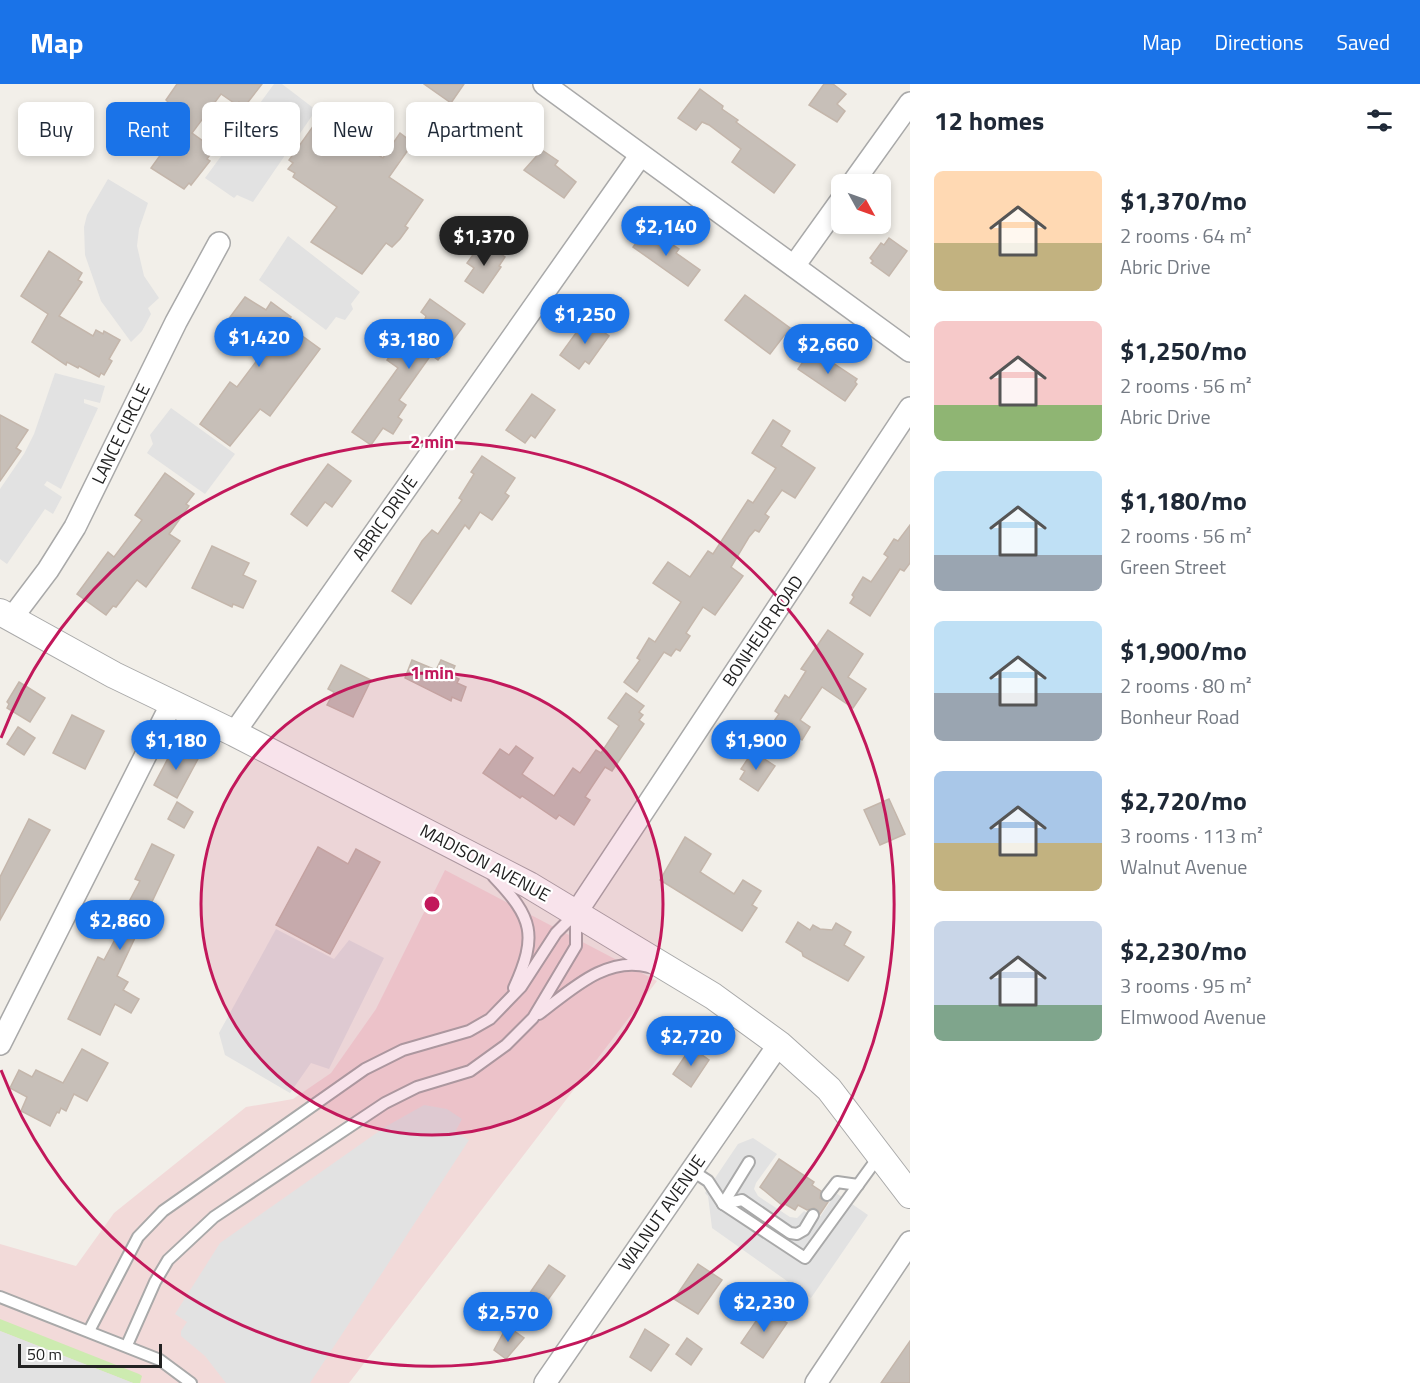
<!DOCTYPE html>
<html lang="en">
<head>
<meta charset="utf-8">
<style>
	:root { --surface:#fff; --page:#f6f6f7; --text:#1f2937; --muted:#747a83; --accent:#1a73e8 }
	body { margin:0; font-family:"Titillium Web",sans-serif; background:var(--page); color:var(--text); height:100vh; display:flex; flex-direction:column; font-size:22px; white-space:nowrap }
	* { box-sizing:border-box; margin:0 }
	p { font-size:20px; color:var(--muted) }
	.icon { flex:none; width:33px; height:33px; fill:none; stroke:currentColor; stroke-width:2; stroke-linecap:round; stroke-linejoin:round }
	.map { position:relative; flex:1; overflow:hidden }
	.details { display:flex; flex-direction:column; background:var(--surface); width:510px }
	.details>* { flex:none }
	.guide { position:absolute; left:18px; top:18px; width:570px; height:54px; display:flex; gap:12px }
	.needle { width:39px; rotate:130deg }
	.fabs { position:absolute; left:831px; top:90px; display:grid; gap:12px }
	.fabs a { display:grid; place-items:center; width:60px; height:60px; border-radius:9px; background:var(--surface); box-shadow:0 3px 9px #0003; font-size:30px }
	.scale { position:absolute; left:18px; bottom:15px; width:144px; box-sizing:border-box; padding-left:6px; border:3px solid #222; border-top:0; font-size:16px; line-height:21px; white-space:nowrap; color:#222; -webkit-text-stroke:4px #fff; paint-order:stroke }
	.price { position:absolute; translate:-50% -51px; padding:0 14px; border-radius:21px; background:var(--accent); color:#fff; font-size:20px; line-height:39px; filter:drop-shadow(0 2px 3px #0008) }
	.price::after { content:''; position:absolute; left:50%; top:36px; width:18px; height:14px; margin-left:-9px; background:inherit; clip-path:polygon(0 0,100% 0,50% 100%) }
	.price.current { background:#222; color:#fff }
	ul { padding:0; list-style:none }
	li { display:flex; align-items:center; gap:18px; height:150px; padding:0 24px }
	li span { display:grid; place-items:center; flex:none; width:168px; height:120px; border-radius:9px; color:#555 }
	li>.icon { margin-inline-start:auto }
	span .icon { width:72px; height:72px; fill:#fffc; stroke-width:1 }
	li b { font-size:26px }
	h2 { display:flex; justify-content:space-between; align-items:center; height:72px; padding:0 24px; font-size:26px }
	.pill { padding:0 21px; border-radius:9px; background:var(--surface); box-shadow:0 3px 9px #0003; font-size:21px; line-height:54px }
	.pill.current { background:var(--accent); color:#fff }
	header { display:flex; align-items:center; gap:36px; box-sizing:border-box; height:84px; padding:0 30px; background:var(--accent); color:#fff }
	header strong { font-size:28px }
	nav { display:flex; gap:33px; margin-inline-start:auto; font-size:21px }
	main { display:flex; flex:1; min-height:0 }
	.map>svg:first-child { display:block }
	.commercial { fill:#f2dad9 }
	.grass { fill:#cdebb0 }
	.parking { fill:#e2e2e2 }
	.building { fill:#c7bfb8; stroke:#c4b6ab; stroke-width:1.5 }
	.lines { fill:none; stroke-linecap:round; stroke-linejoin:round }
	.service-casing { stroke:#a9a9a9; stroke-width:14 }
	.minor-casing { stroke:#a9a9a9; stroke-width:24 }
	.tertiary-casing { stroke:#a9a9a9; stroke-width:28 }
	.service { stroke:#fff; stroke-width:10 }
	.minor { stroke:#fff; stroke-width:21 }
	.tertiary { stroke:#fff; stroke-width:26 }
	.ring { fill:none; stroke:#c2185b; stroke-width:3 }
	.labels { text-anchor:middle; stroke-width:4.5; stroke-linejoin:round; paint-order:stroke }
	.street-label { font-size:18px; fill:#222; stroke:#fff }
	.centre { fill:#c2185b; stroke:#fff; stroke-width:3 }
	.ring-label { font-size:18px; text-anchor:middle; font-weight:bold; fill:#c2185b; stroke:#fff; stroke-width:4.5; stroke-linejoin:round; paint-order:stroke }
</style>
</head>
<body>
<header>
<strong>Map</strong>
<nav><a>Map</a><a>Directions</a><a>Saved</a></nav>
</header>
<main>
<div class="map">
<svg width="910" height="1299" viewBox="0 0 910 1299">
	<rect width="100%" height="100%" fill="#f2efe9"/>
	<path class="commercial" d="M445 786 657 897 349 1299H0V1160L76 1182 114 1129 246 1023 293 1015 331 989 376 925Z"/>
	<path class="grass" d="M0 1235 139 1290 142 1292 140 1299H133L0 1247Z"/>
	<g class="parking">
		<path d="M274 0H282L316 26 253 118 237 111 234 114 205 94Z"/>
		<path d="M108 95 148 119 139 145 137 162 144 192 159 214 148 224 151 230 142 247 131 258 101 217 85 171 84 143 87 131Z"/>
		<path d="M288 152 360 208 351 220 353 225 345 236 336 233 326 246 259 196Z"/>
		<path d="M55 289 105 302 100 319 84 315V319L98 324 61 405 47 397 44 401 62 413 53 430 45 425 7 480 0 475V405L24 370 34 350Z"/>
		<path d="M171 324 235 370 205 410 147 369 153 360 150 351Z"/>
		<path d="M276 845 334 875 349 856 384 874 329 985 311 979 290 1009 225 971 219 949Z"/>
		<path d="M424 1021 447 1025 462 1035 455 1048 469 1056 310 1299H226L205 1272 181 1252V1247L187 1238 175 1230 220 1159 385 1043Z"/>
		<path d="M753 1054 777 1070 756 1099 754 1105 758 1112 790 1133 797 1134 804 1127 818 1136 836 1109 868 1131 811 1214 712 1144 708 1112 705 1109 738 1060Z"/>
		<path d="M0 1247 133 1299H0Z"/>
	</g>
	<g class="building">
		<path d="M177 0H262L245 22 239 18 237 21 221 10 192 49 214 65 207 75 210 77 191 101 189 99 184 105 151 84 177 48 162 37 166 32 161 28 168 18 166 16Z"/>
		<path d="M424 0H464L451 19Z"/>
		<path d="M824 0H833L846 10 837 20 845 27 837 38 809 21Z"/>
		<path d="M700 5 723 22 722 25 738 36 736 38 795 81 774 109 732 78 741 65 709 41 702 38 696 46 678 34Z"/>
		<path d="M319 34 383 74 400 49 413 59 389 93 423 116 405 142 408 144 400 155 392 163 386 159 362 190 311 158 337 123 293 93 295 89 288 85 293 79 289 76Z"/>
		<path d="M485 35 491 40 494 36 510 48 495 70 472 53Z"/>
		<path d="M542 66 558 77 555 81 576 98 564 114 524 86Z"/>
		<path d="M647 144 679 165 676 169 700 186 688 202 633 163Z"/>
		<path d="M889 154 907 167 889 192 871 179 873 177 870 174 881 159 884 161Z"/>
		<path d="M483 157 505 173 499 182 501 183 483 209 465 197 474 184 467 179Z"/>
		<path d="M49 167 82 189 78 196 82 198 59 232 93 252 96 246 103 250 104 247 120 256 109 275 112 277 104 291 101 289 99 293 79 282 78 284 67 278 66 281 32 258 48 230 21 212Z"/>
		<path d="M745 211 790 244 770 270 725 236Z"/>
		<path d="M245 213 266 226 271 218 291 233 286 240 320 265 270 332 260 325 230 362 200 340 230 298 237 303 258 275 226 252 228 249 222 244Z"/>
		<path d="M430 215 465 240 438 276 431 271 399 316 406 321 398 333 402 336 393 350 383 344 371 361 352 348 398 284 387 276 399 258 406 263 424 238 426 232 421 228Z"/>
		<path d="M586 235 609 252 589 280 585 277 579 285 560 271Z"/>
		<path d="M812 265 857 295 855 298 857 300 845 317 798 285Z"/>
		<path d="M532 310 555 326 535 354 531 351 525 359 506 346Z"/>
		<path d="M0 331 28 346 16 364 21 367 0 397Z"/>
		<path d="M773 336 790 347 781 362 815 384 795 414 782 406 765 430 769 433 759 448 755 446 749 453 731 483 743 492 715 531 703 523 686 549 690 552 680 567 676 565 671 572 664 568 637 608 624 598 640 576 637 574 649 554 655 558 681 518 653 499 668 478 690 493 708 467 713 470 748 416 753 419 776 384 752 369Z"/>
		<path d="M482 372 515 394 505 409 509 412 492 436 480 428 469 445 465 441 411 520 392 507 422 457 432 446 438 450 462 416 459 414 474 390 471 388Z"/>
		<path d="M328 380 351 397 332 423 325 418 307 442 291 430Z"/>
		<path d="M165 389 194 410 186 420 189 422 169 450 180 457 146 503 137 496 116 523 113 522 106 531 77 510 108 468 114 473 142 436 135 431Z"/>
		<path d="M910 441V479L904 487 900 485 870 532 850 519 854 513 852 511 863 493 871 498 888 473 884 470 894 455 898 457Z"/>
		<path d="M212 462 249 479 243 491 256 497 243 524 233 520 232 523 192 504Z"/>
		<path d="M828 546 863 570 848 593 866 605 853 624 822 603 800 636 810 643 802 656 774 637 779 630 775 627 785 611 789 614 806 587 801 585Z"/>
		<path d="M412 576 436 586 441 576 455 582 451 591 459 595 457 599 466 603 461 617 452 613 451 617 405 594Z"/>
		<path d="M341 581 371 596 353 633 327 621 334 608 328 605Z"/>
		<path d="M19 598 45 614 30 638 7 624 9 620 7 618Z"/>
		<path d="M626 609 644 622 639 628 643 631 639 636 644 640 612 687 605 683 585 713 590 716 574 741 559 731 556 735 522 712 520 714 483 689 500 665 509 671 516 662 533 674 522 690 554 712 573 684 580 689 596 666 601 669 619 642 608 634Z"/>
		<path d="M72 631 104 647 85 685 53 669Z"/>
		<path d="M18 643 35 654 24 671 7 660Z"/>
		<path d="M175 661 199 673 177 714 154 701Z"/>
		<path d="M751 670 755 672 757 670 775 682 758 707 740 695 745 687 741 685Z"/>
		<path d="M889 715 905 750 880 761 864 726Z"/>
		<path d="M177 718 193 728 184 744 168 735Z"/>
		<path d="M29 735 50 746 0 836V793Z"/>
		<path d="M685 753 711 770 700 788 734 810 743 796 761 807 752 821 757 824 742 847 660 796Z"/>
		<path d="M152 760 174 771 117 892 128 898 123 906 139 915 131 929 115 920 100 951 68 935 98 873 104 876 121 844 116 842 140 797 135 795Z"/>
		<path d="M318 763 348 780 356 765 380 778 330 870 276 841Z"/>
		<path d="M798 838 810 846 813 841 820 845 832 846 836 839 851 848 844 861 864 873 848 897 803 872 802 868 786 858Z"/>
		<path d="M691 963 709 976 691 1003 673 990Z"/>
		<path d="M82 965 108 979 87 1017 74 1010 66 1027 61 1024 59 1029 57 1028 50 1042 21 1027 27 1013 10 1004 19 986 32 993 36 986 63 999Z"/>
		<path d="M779 1075 814 1098 812 1101 821 1107 820 1114 828 1118 820 1130 814 1124 807 1126 798 1121 795 1126 785 1120 783 1122 760 1103Z"/>
		<path d="M698 1180 722 1196 698 1230 674 1215Z"/>
		<path d="M549 1181 565 1192 542 1224 527 1213Z"/>
		<path d="M765 1224 787 1239 763 1274 741 1259Z"/>
		<path d="M507 1242 524 1254 506 1275 494 1266Z"/>
		<path d="M645 1245 669 1261 651 1287 630 1273Z"/>
		<path d="M687 1254 702 1265 691 1281 676 1270Z"/>
		<path d="M910 1257V1299H881Z"/>
	</g>
	<g class="lines">
		<g class="service-casing">
			<g id="service">
				<path d="M494 793C533 834 538 851 514 904"/>
				<path d="M539 930C570 907 606 871 649 883"/>
				<path d="M691 1086 708 1097 723 1120 805 1174 879 1072"/>
				<path d="M827 1111 837 1098 858 1101"/>
				<path d="M723 1120 742 1116 790 1149 797 1150 804 1146 813 1131"/>
				<path d="M723 1120 749 1078"/>
				<path d="M0 1213 160 1276 191 1299"/>
				<path d="M89 1247 138 1153 163 1127 365 985 403 966 469 947 490 935 521 903 556 849 576 829"/>
				<path d="M127 1261 155 1198 168 1176 214 1133 385 1019 417 1003 470 987 506 961 533 934 576 862V832"/>
			</g>
		</g>
		<g class="minor-casing">
			<g id="minor">
				<path d="M544 0 910 267"/>
				<path d="M852 100 910 19"/>
				<path d="M794 182 842 115"/>
				<path d="M11 535 48 486 75 443 176 238 219 159"/>
				<path d="M234 649 640 72"/>
				<path d="M576 829 910 324"/>
				<path d="M0 960 172 619"/>
				<path d="M545 1299 779 960"/>
				<path d="M816 1299 910 1158"/>
			</g>
		</g>
		<g class="tertiary-casing">
			<path id="tertiary" d="M0 528 114 591 234 649 529 801 713 912 779 960 829 1005 910 1111"/>
		</g>
		<use href="#service" class="service"/>
		<use href="#minor" class="minor"/>
		<use href="#tertiary" class="tertiary"/>
	</g>
	<circle cx="432" cy="820" r="231" fill="#c2185b" fill-opacity=".12"/>
	<g class="ring">
		<circle cx="432" cy="820" r="231"/>
		<path d="M1 654A462 462 0 1 1 1 986"/>
	</g>
	<g class="labels">
		<g class="street-label">
			<text transform="translate(121 350) rotate(-64)" y="6">LANCE CIRCLE</text>
			<text transform="translate(385 434) rotate(-55)" y="6">ABRIC DRIVE</text>
			<text transform="translate(763 547) rotate(-56)" y="6">BONHEUR ROAD</text>
			<text transform="translate(485 779) rotate(28)" y="6">MADISON AVENUE</text>
			<text transform="translate(662 1129) rotate(-55)" y="6">WALNUT AVENUE</text>
		</g>
	</g>
	<circle cx="432" cy="820" r="9" class="centre"/>
	<g class="ring-label">
		<text x="432" y="364">2 min</text>
		<text x="432" y="595">1 min</text>
	</g>
</svg>
<div class="fabs">
<a><svg class="needle" viewBox="-14 -14 28 28"><path d="M0-13l5 13h-10z" fill="#e53935"/><path d="M0 13l5-13h-10z" fill="#747a83"/></svg></a>
</div>
<div class="scale">50 m</div>
<b class="price" style="left:666px;top:173px">$2,140</b>
<b class="price current" style="left:484px;top:183px">$1,370</b>
<b class="price" style="left:585px;top:261px">$1,250</b>
<b class="price" style="left:259px;top:284px">$1,420</b>
<b class="price" style="left:409px;top:286px">$3,180</b>
<b class="price" style="left:828px;top:291px">$2,660</b>
<b class="price" style="left:176px;top:687px">$1,180</b>
<b class="price" style="left:756px;top:687px">$1,900</b>
<b class="price" style="left:120px;top:867px">$2,860</b>
<b class="price" style="left:691px;top:983px">$2,720</b>
<b class="price" style="left:764px;top:1249px">$2,230</b>
<b class="price" style="left:508px;top:1259px">$2,570</b>
<div class="guide">
<a class="pill">Buy</a>
<a class="pill current">Rent</a>
<a class="pill">Filters</a>
<a class="pill">New</a>
<a class="pill">Apartment</a>
</div>
</div>
<section class="details">
<h2>12 homes<svg class="icon" aria-label="filters" viewBox="0 0 24 24"><path d="M4 7h16M4 17h16"/><circle cx="9" cy="7" r="2"/><circle cx="15" cy="17" r="2"/></svg></h2>
<ul>
<li><span style="background:linear-gradient(#ffd9b3 60%,#c2b280 0)"><svg class="icon" aria-label="home" viewBox="0 0 24 24"><path d="M3 11l9-7 9 7M6 9v11h12V9"/></svg></span><div><b>$1,370/mo</b><p>2 rooms · 64 m²</p><p>Abric Drive</p></div></li>
<li><span style="background:linear-gradient(#f6c9c9 70%,#8fb573 0)"><svg class="icon" aria-label="home" viewBox="0 0 24 24"><path d="M3 11l9-7 9 7M6 9v11h12V9"/></svg></span><div><b>$1,250/mo</b><p>2 rooms · 56 m²</p><p>Abric Drive</p></div></li>
<li><span style="background:linear-gradient(#bfe0f5 70%,#9aa5b1 0)"><svg class="icon" aria-label="home" viewBox="0 0 24 24"><path d="M3 11l9-7 9 7M6 9v11h12V9"/></svg></span><div><b>$1,180/mo</b><p>2 rooms · 56 m²</p><p>Green Street</p></div></li>
<li><span style="background:linear-gradient(#bfe0f5 60%,#9aa5b1 0)"><svg class="icon" aria-label="home" viewBox="0 0 24 24"><path d="M3 11l9-7 9 7M6 9v11h12V9"/></svg></span><div><b>$1,900/mo</b><p>2 rooms · 80 m²</p><p>Bonheur Road</p></div></li>
<li><span style="background:linear-gradient(#a9c7e8 60%,#c2b280 0)"><svg class="icon" aria-label="home" viewBox="0 0 24 24"><path d="M3 11l9-7 9 7M6 9v11h12V9"/></svg></span><div><b>$2,720/mo</b><p>3 rooms · 113 m²</p><p>Walnut Avenue</p></div></li>
<li><span style="background:linear-gradient(#c9d6e8 70%,#7fa58c 0)"><svg class="icon" aria-label="home" viewBox="0 0 24 24"><path d="M3 11l9-7 9 7M6 9v11h12V9"/></svg></span><div><b>$2,230/mo</b><p>3 rooms · 95 m²</p><p>Elmwood Avenue</p></div></li>
</ul>
</section>
</main>
</body>
</html>
